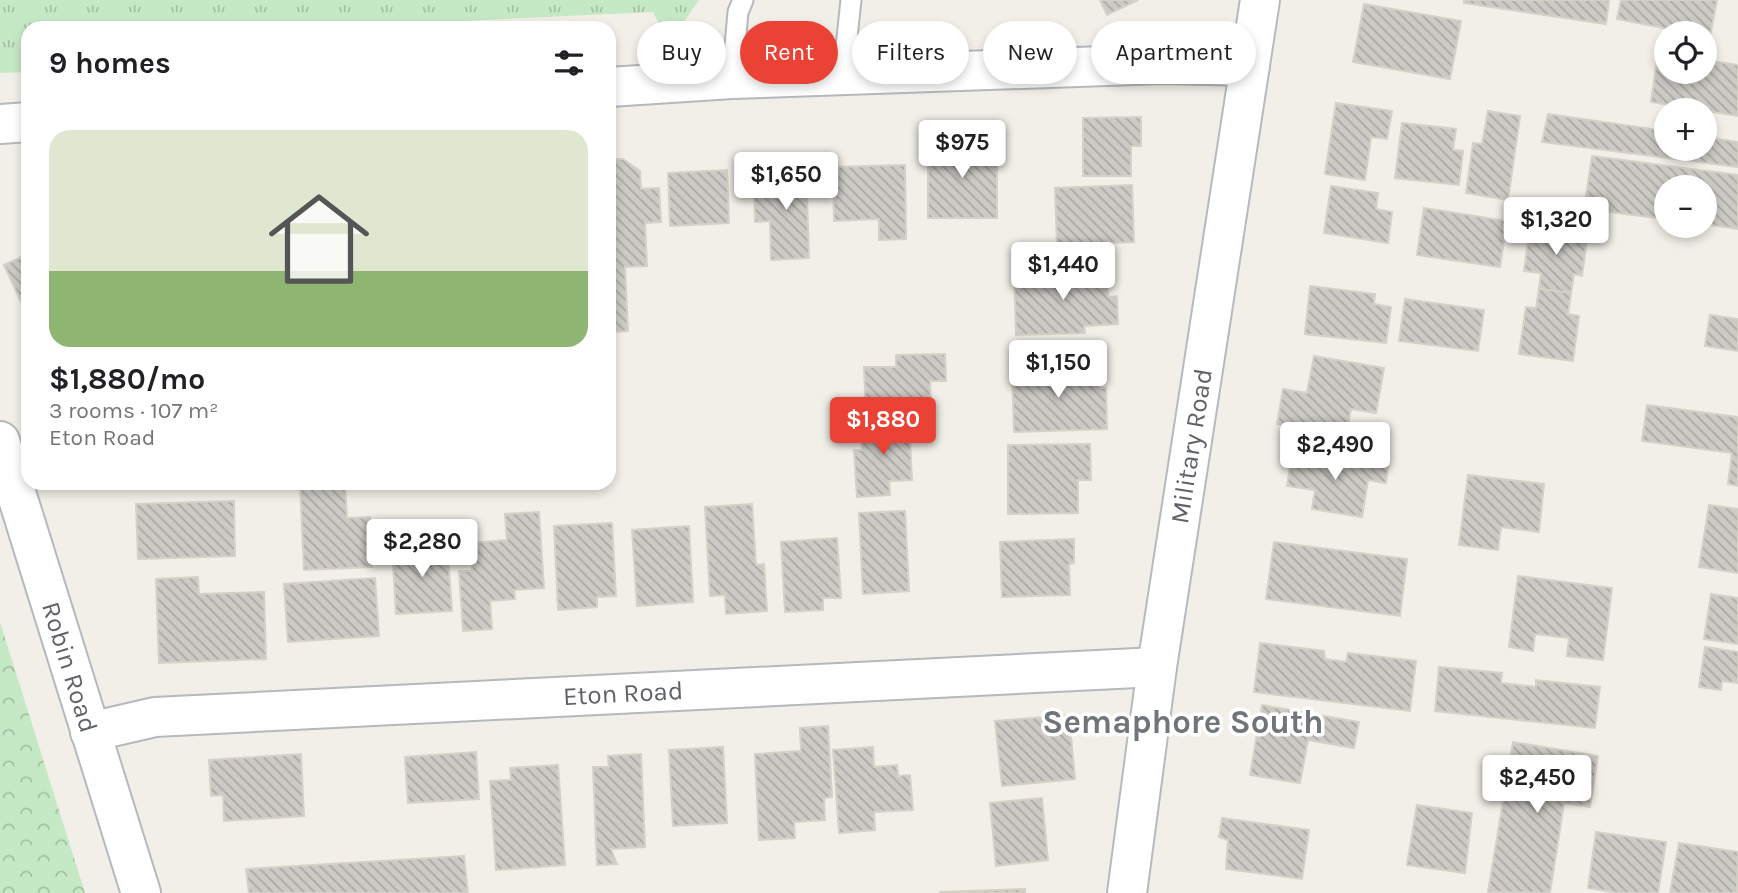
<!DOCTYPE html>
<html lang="en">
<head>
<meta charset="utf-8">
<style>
	:root { --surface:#fff; --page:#f6f6f6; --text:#202124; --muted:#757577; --line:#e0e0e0; --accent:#ea4335 }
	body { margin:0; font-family:Karla,sans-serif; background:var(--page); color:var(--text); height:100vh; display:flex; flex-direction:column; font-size:26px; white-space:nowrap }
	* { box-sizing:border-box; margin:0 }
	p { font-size:23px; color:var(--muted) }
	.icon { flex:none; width:38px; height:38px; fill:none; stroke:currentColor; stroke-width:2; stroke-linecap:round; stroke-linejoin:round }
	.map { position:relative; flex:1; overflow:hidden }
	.details { position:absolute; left:21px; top:21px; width:595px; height:469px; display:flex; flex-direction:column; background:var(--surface); border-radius:21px; box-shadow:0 4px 10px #0003 }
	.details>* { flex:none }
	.banner { position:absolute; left:637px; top:21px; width:665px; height:63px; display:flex; gap:14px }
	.tools { position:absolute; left:1654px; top:21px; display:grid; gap:14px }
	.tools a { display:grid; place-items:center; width:63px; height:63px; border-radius:50%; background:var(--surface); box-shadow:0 4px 10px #0003; font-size:35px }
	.price { position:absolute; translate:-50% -60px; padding:0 16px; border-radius:7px; background:#fff; color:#222; font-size:23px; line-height:46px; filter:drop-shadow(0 2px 4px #0008) }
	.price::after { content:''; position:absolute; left:50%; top:42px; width:21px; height:16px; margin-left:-10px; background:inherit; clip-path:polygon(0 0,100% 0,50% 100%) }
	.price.on { background:var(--accent); color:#fff }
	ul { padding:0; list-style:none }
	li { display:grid; align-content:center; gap:14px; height:371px; padding:0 28px }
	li+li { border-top:2px solid var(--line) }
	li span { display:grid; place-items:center; height:217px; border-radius:21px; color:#555 }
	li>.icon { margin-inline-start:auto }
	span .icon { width:126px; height:126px; fill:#fffc; stroke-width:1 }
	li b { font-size:30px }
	h2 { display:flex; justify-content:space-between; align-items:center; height:84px; padding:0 28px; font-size:30px }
	.chip { padding:0 24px; border-radius:32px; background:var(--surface); box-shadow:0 4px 10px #0003; font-size:24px; line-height:63px }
	.chip.on { background:var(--accent); color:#fff }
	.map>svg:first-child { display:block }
	.grass { fill:url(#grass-tufts) }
	.park { fill:url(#park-crowns) }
	.building { fill:url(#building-back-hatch); stroke:#d6d1c6; stroke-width:2 }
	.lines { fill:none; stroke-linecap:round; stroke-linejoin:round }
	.lane-casing { stroke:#b5b8bc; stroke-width:23 }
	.street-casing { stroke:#b5b8bc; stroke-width:42 }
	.secondary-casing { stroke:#b6babf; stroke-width:42 }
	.lane { stroke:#fff; stroke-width:19 }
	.street { stroke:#fff; stroke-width:38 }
	.secondary { stroke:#fff; stroke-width:38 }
	.labels { text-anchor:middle; stroke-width:7; stroke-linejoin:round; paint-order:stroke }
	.street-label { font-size:26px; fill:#5f6368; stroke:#fff }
	.district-label { font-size:33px; font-weight:bold; fill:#70757a; stroke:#fff }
</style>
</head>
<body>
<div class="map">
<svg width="1738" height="893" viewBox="0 0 1738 893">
	<defs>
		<pattern id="grass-tufts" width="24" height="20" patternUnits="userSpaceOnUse" patternTransform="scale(1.75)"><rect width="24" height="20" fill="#c5e8c5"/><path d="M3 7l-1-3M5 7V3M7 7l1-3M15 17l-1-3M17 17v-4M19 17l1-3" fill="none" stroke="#a3c0a4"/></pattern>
		<pattern id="park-crowns" width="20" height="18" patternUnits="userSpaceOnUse" patternTransform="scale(1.75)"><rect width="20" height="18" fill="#c5e8c5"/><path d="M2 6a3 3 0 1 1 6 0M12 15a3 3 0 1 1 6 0" fill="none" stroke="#a3c0a4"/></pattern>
		<pattern id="building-back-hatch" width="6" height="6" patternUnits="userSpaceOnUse" patternTransform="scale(1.75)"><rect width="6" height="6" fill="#cccac5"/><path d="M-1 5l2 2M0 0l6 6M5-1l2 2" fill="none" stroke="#a9a8a4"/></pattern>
	</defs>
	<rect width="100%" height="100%" fill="#f1efe8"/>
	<path class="grass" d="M0 0H699L669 43 653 12 462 21 455 28H28V72L0 73Z"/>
	<path class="park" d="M0 622 85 893H0Z"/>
	<g class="building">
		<path d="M1100 0H1138L1107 15Z"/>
		<path d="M1464 0H1609L1606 24 1464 3Z"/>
		<path d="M1621 0H1717L1710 37 1704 36V33H1689L1617 19Z"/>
		<path d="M1364 4 1461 21 1450 79 1353 62Z"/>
		<path d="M1658 53 1666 54V72H1704V60L1738 65V116L1651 102Z"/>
		<path d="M1336 103 1392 111 1387 139 1371 137 1365 180 1325 174Z"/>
		<path d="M1488 111 1520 116 1508 200 1466 193 1473 143 1482 144Z"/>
		<path d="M1548 114 1666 131V149H1704V137L1738 142V167L1542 142Z"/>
		<path d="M1141 117V146H1131V176H1083V118Z"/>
		<path d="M1402 123 1456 129 1453 150 1463 151 1459 185 1395 178Z"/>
		<path d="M928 141 997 142V218H928Z"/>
		<path d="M1592 156 1738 175V229L1704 224V187H1666V219L1584 209Z"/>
		<path d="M609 159H623L640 171 641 189 659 188 661 222 645 223 647 266 625 267 628 331 609 332Z"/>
		<path d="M806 163 809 258 771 260 770 221 755 222 754 194 772 193 771 164Z"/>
		<path d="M905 165 906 239 879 240V219L834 221 833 167Z"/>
		<path d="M727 170 729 223 670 226 668 173Z"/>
		<path d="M1132 185 1134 242 1057 245 1055 188Z"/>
		<path d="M1331 186 1378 193 1376 209 1392 212 1388 243 1324 233Z"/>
		<path d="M1424 208 1507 221 1500 267 1417 255Z"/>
		<path d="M1530 225 1588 233 1582 276 1574 274 1571 293 1539 289 1541 273 1524 271Z"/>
		<path d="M28 254V317L4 265Z"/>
		<path d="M1107 270 1108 297 1117 296 1118 324 1084 326 1085 333 1016 335 1014 274Z"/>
		<path d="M1310 286 1375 294 1374 304 1391 307 1386 343 1305 334Z"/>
		<path d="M1539 289 1571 293 1568 314 1579 316 1573 361 1519 354 1526 307 1536 308Z"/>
		<path d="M1405 299 1484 310 1478 351 1399 341Z"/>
		<path d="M1710 315 1738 319V351L1705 346Z"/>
		<path d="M945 354 946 381H930L931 414 866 416 864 367H896V355Z"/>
		<path d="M1314 356 1384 368 1376 413 1351 409 1344 446 1305 439 1307 429 1277 424 1283 389 1307 393Z"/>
		<path d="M1098 367 1099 388H1106L1107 429 1014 432 1012 370Z"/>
		<path d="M1647 405 1738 417V486L1728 484 1732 453 1642 441Z"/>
		<path d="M909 419 912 480 889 481 890 495 857 497 854 450H862L861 421Z"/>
		<path d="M1090 444 1091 480H1078V513L1008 514V445Z"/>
		<path d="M1292 453 1388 467 1386 483 1368 480 1362 517 1312 509 1315 490 1287 486Z"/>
		<path d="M1468 475 1544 484 1539 532 1501 527 1498 550 1459 545Z"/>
		<path d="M300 483H345L347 518 370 517 372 567 304 570Z"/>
		<path d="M234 501 235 556 138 559 136 504Z"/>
		<path d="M752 504 756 565 764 564 767 611 726 614 725 595 710 596 705 507Z"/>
		<path d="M1709 505 1738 509V573L1699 567Z"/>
		<path d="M905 511 909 591 863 594 859 513Z"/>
		<path d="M539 512 544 588 514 590 515 599 490 601 492 629 463 631 459 571H472L470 543 507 540 505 514Z"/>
		<path d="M612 523 616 596 597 597V607L558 610 554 526Z"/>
		<path d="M689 526 693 602 637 606 632 530Z"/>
		<path d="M837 538 841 598H823V610L785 612 781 542Z"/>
		<path d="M1074 539V563L1069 564 1070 595 1002 597 1000 542Z"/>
		<path d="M1274 542 1407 559 1400 616 1266 599Z"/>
		<path d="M447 543 452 611 396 614 392 547Z"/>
		<path d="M1518 576 1612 588 1603 660 1567 656 1569 638 1535 634 1533 651 1509 647Z"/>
		<path d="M198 577 199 594 264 592 266 659 159 663 156 579Z"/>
		<path d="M375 578 379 636 288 642 284 584Z"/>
		<path d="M1711 594 1738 598V644L1704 639Z"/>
		<path d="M1260 643 1324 651 1325 659 1346 662 1348 653 1416 661 1410 711 1254 692Z"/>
		<path d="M1705 647 1738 652V683L1722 681 1721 690 1699 687Z"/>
		<path d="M1439 667 1502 673 1501 683 1536 687V680L1600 687 1595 728 1435 711Z"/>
		<path d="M1262 705 1359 722 1354 748 1308 740 1300 783 1250 775Z"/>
		<path d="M1069 715 1075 779 1002 786 995 721Z"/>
		<path d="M828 726 832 797 824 798 825 820 794 822 795 838 759 840 755 754 801 751 800 728Z"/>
		<path d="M1513 742 1598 756 1590 807 1564 803 1550 893 1488 892Z"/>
		<path d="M723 747 727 823 673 826 669 750Z"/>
		<path d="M873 747 874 767 897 765 898 776 910 775 913 810 874 812 875 830 839 833 833 750Z"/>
		<path d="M476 752 479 799 408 803 405 757Z"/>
		<path d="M301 754 304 816 224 821 223 795 211 796 209 760Z"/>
		<path d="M641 754 645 847 611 849 617 864 597 865 593 767H609L608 756Z"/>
		<path d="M558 765 565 865 496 870 490 781 511 780 510 768Z"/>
		<path d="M1042 798 1048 860 996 866 990 803Z"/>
		<path d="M1417 805 1472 813 1465 873 1407 865Z"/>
		<path d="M1222 818 1309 830 1302 879 1226 869 1228 840 1219 837Z"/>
		<path d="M1596 832 1666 842 1658 893H1618L1588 888Z"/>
		<path d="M1679 843 1738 852 1737 893H1670Z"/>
		<path d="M464 856 468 893H249L246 869Z"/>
		<path d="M1025 889V893H940V892Z"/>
	</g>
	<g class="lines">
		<g class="lane-casing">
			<g id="lane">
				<path d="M843 75 851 0"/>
				<path d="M732 79 738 12 743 0"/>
			</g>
		</g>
		<g class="street-casing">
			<g id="street">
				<path d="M609 87 732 79 1163 64 1250 66"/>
				<path d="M0 124 28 122"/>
				<path d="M0 441 141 893"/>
				<path d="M90 732 155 717 1157 667"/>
			</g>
		</g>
		<g class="secondary-casing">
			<path id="secondary" d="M1127 893 1157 667 1260 0"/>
		</g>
		<use href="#lane" class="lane"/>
		<use href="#street" class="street"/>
		<use href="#secondary" class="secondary"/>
	</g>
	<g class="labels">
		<g class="street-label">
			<text transform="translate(1191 446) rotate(-81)" y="9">Military Road</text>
			<text transform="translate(70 667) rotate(73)" y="9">Robin Road</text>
			<text transform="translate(623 693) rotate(-3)" y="9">Eton Road</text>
		</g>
		<g class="district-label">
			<text x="1183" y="733">Semaphore South</text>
		</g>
	</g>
</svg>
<div class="tools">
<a><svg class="icon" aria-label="locate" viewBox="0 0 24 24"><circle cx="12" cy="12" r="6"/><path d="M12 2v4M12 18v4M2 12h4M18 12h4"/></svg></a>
<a>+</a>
<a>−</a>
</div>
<b class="price" style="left:962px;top:180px">$975</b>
<b class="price" style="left:786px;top:212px">$1,650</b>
<b class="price" style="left:1556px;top:257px">$1,320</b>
<b class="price" style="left:1063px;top:302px">$1,440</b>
<b class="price" style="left:1058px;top:400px">$1,150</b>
<b class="price on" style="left:883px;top:457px">$1,880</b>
<b class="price" style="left:1335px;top:482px">$2,490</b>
<b class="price" style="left:422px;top:579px">$2,280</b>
<b class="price" style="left:1537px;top:815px">$2,450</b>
<div class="banner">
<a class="chip">Buy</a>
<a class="chip on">Rent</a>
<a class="chip">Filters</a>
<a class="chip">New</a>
<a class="chip">Apartment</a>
</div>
<section class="details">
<h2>9 homes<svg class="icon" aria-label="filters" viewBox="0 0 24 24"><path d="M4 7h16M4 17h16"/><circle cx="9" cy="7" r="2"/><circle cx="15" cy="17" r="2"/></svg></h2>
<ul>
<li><span style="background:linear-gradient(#dfe7d0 65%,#8fb573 0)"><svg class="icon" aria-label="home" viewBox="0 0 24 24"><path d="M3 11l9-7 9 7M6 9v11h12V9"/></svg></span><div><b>$1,880/mo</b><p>3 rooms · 107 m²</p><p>Eton Road</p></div></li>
</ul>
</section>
</div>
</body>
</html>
